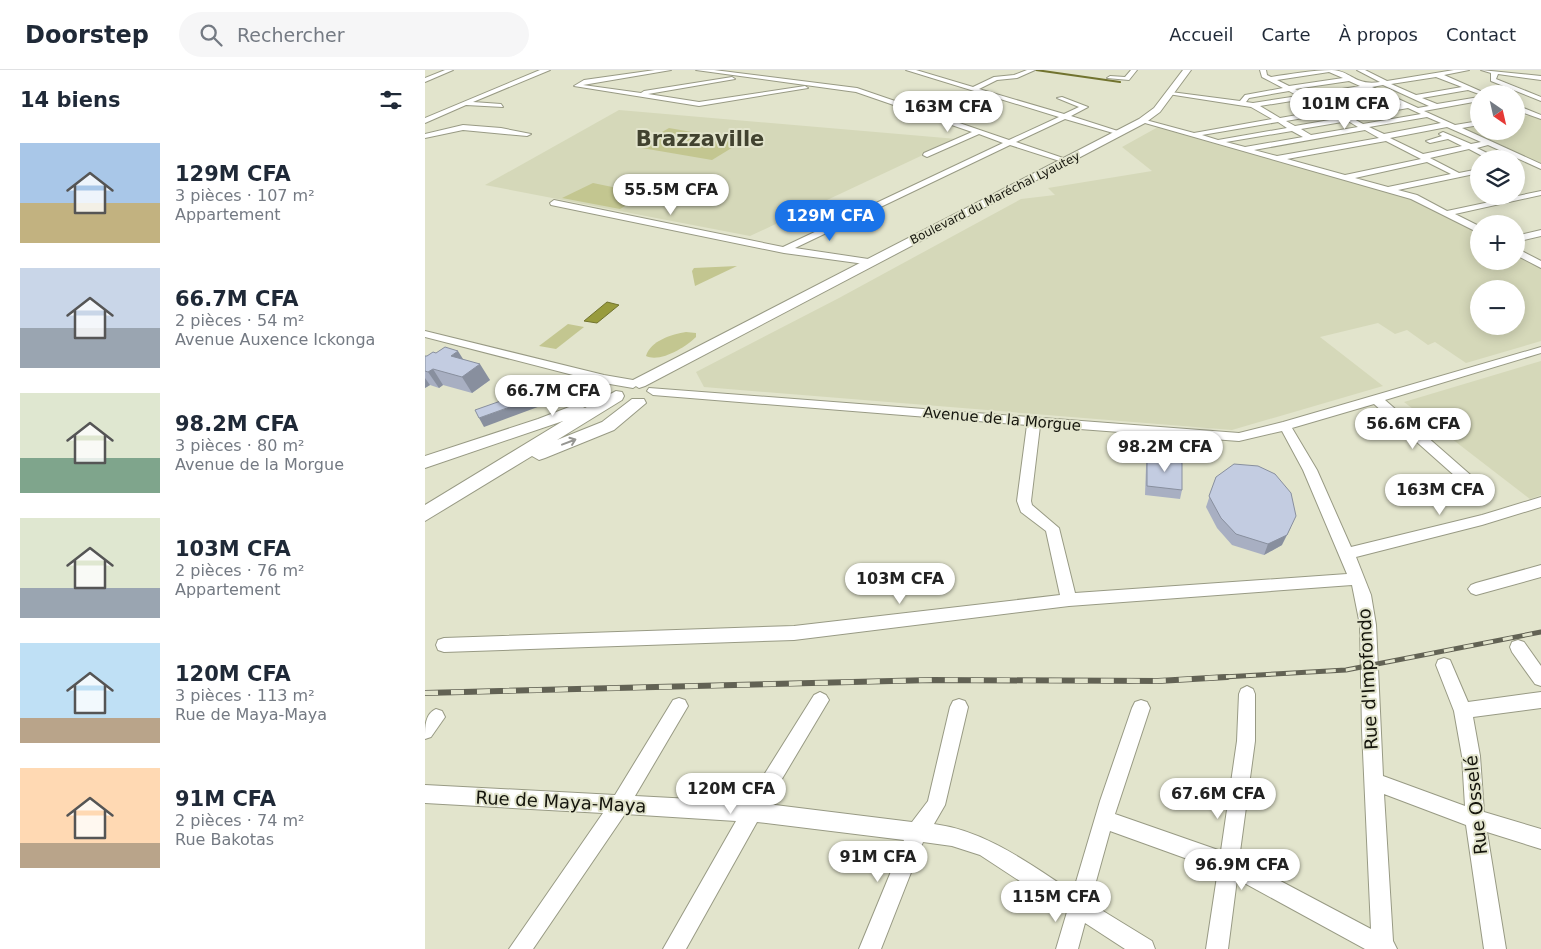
<!DOCTYPE html>
<html lang="fr">
<head>
<meta charset="utf-8">
<style>
	:root { --surface:#fff; --page:#f6f6f7; --text:#1f2937; --muted:#747a83; --line:#e0e1e3; --accent:#1a73e8 }
	body { margin:0; font-family:"DejaVu Sans",sans-serif; background:var(--page); color:var(--text); height:100vh; display:flex; flex-direction:column; font-size:19px; white-space:nowrap }
	* { box-sizing:border-box; margin:0 }
	p { font-size:16px; color:var(--muted) }
	.icon { flex:none; width:28px; height:28px; fill:none; stroke:currentColor; stroke-width:2; stroke-linecap:round; stroke-linejoin:round }
	.map { position:relative; flex:1; overflow:hidden }
	.sheet { display:flex; flex-direction:column; background:var(--surface); width:425px }
	.sheet>* { flex:none }
	.needle { width:32px; rotate:146deg }
	.controls { position:absolute; left:1045px; top:15px; display:grid; gap:10px }
	.controls a { display:grid; place-items:center; width:55px; height:55px; border-radius:50%; background:var(--surface); box-shadow:0 2px 12px #0003; font-size:25px }
	.price { position:absolute; translate:-50% -42px; padding:0 11px; border-radius:18px; background:#fff; color:#222; font-size:16px; line-height:32px; filter:drop-shadow(0 1px 2px #0008) }
	.price::after { content:''; position:absolute; left:50%; top:30px; width:15px; height:11px; margin-left:-8px; background:inherit; clip-path:polygon(0 0,100% 0,50% 100%) }
	.price.current { background:var(--accent); color:#fff }
	ul { padding:0; list-style:none }
	li { display:flex; align-items:center; gap:15px; height:125px; padding:0 20px }
	li span { display:grid; place-items:center; flex:none; width:140px; height:100px; border-radius:0px; color:#555 }
	li>.icon { margin-inline-start:auto }
	span .icon { width:60px; height:60px; fill:#fffc; stroke-width:1 }
	li b { font-size:21px }
	h2 { display:flex; justify-content:space-between; align-items:center; height:60px; padding:0 20px; font-size:21px }
	header { display:flex; align-items:center; gap:30px; box-sizing:border-box; height:70px; padding:0 25px; background:var(--surface); border-bottom:1px solid var(--line) }
	header strong { font-size:24px }
	nav { display:flex; gap:28px; margin-inline-start:auto; font-size:18px }
	.search { width:350px; height:45px; background:var(--page); display:flex; align-items:center; gap:12px; box-sizing:border-box; padding:0 18px; border-radius:28px; color:var(--muted); font-size:19px }
	main { display:flex; flex:1; min-height:0 }
	.map>svg:first-child { display:block }
	.built { fill:#d5d8b9; fill-rule:evenodd }
	.green { fill:#c3c690 }
	.water { fill:#989b3c; stroke:#71732e }
	.lines { fill:none; stroke-linecap:round; stroke-linejoin:round }
	.stream { stroke:#71732e; stroke-width:2 }
	.street-casing { stroke:#989a84; stroke-width:2 }
	.secondary-casing { stroke:#989a84; stroke-width:2 }
	.street { fill:#fff; fill-rule:evenodd }
	.secondary { fill:#fff; fill-rule:evenodd }
	.rail-far1-casing { stroke:#626254; stroke-width:5 }
	.rail-casing { stroke:#626254; stroke-width:6 }
	.rail-far1 { stroke:#e2e4cc; stroke-width:3; stroke-dasharray:10; stroke-linecap:butt }
	.rail { stroke:#e2e4cc; stroke-width:4.5; stroke-dasharray:13; stroke-linecap:butt }
	.wall { fill:#a8afc2 }
	.shaded-wall { fill:#888f9e }
	.building { fill:#c3cce1; stroke:#888f9e }
	.oneway { stroke:#969692 }
	.labels { text-anchor:middle; stroke-width:4; stroke-linejoin:round; paint-order:stroke }
	.far-street-label { font-size:12px; fill:#15150d; stroke:#e2e4cc }
	.street-label { font-size:15px; fill:#15150d; stroke:#e2e4cc }
	.near-street-label { font-size:18px; fill:#15150d; stroke:#e2e4cc }
	.far-town-label { font-size:21px; font-weight:bold; fill:#41422f; stroke:#e2e4cc }
</style>
</head>
<body>
<header>
<strong>Doorstep</strong>
<div class="search"><svg class="icon" aria-label="search" viewBox="0 0 24 24"><circle cx="10" cy="10" r="6"/><path d="M15 15l6 6"/></svg>Rechercher</div>
<nav><a>Accueil</a><a>Carte</a><a>À propos</a><a>Contact</a></nav>
</header>
<main>
<section class="sheet">
<h2>14 biens<svg class="icon" aria-label="filters" viewBox="0 0 24 24"><path d="M4 7h16M4 17h16"/><circle cx="9" cy="7" r="2"/><circle cx="15" cy="17" r="2"/></svg></h2>
<ul>
<li><span style="background:linear-gradient(#a9c7e8 60%,#c2b280 0)"><svg class="icon" aria-label="home" viewBox="0 0 24 24"><path d="M3 11l9-7 9 7M6 9v11h12V9"/></svg></span><div><b>129M CFA</b><p>3 pièces · 107 m²</p><p>Appartement</p></div></li>
<li><span style="background:linear-gradient(#c9d6e8 60%,#9aa5b1 0)"><svg class="icon" aria-label="home" viewBox="0 0 24 24"><path d="M3 11l9-7 9 7M6 9v11h12V9"/></svg></span><div><b>66.7M CFA</b><p>2 pièces · 54 m²</p><p>Avenue Auxence Ickonga</p></div></li>
<li><span style="background:linear-gradient(#dfe7d0 65%,#7fa58c 0)"><svg class="icon" aria-label="home" viewBox="0 0 24 24"><path d="M3 11l9-7 9 7M6 9v11h12V9"/></svg></span><div><b>98.2M CFA</b><p>3 pièces · 80 m²</p><p>Avenue de la Morgue</p></div></li>
<li><span style="background:linear-gradient(#dfe7d0 70%,#9aa5b1 0)"><svg class="icon" aria-label="home" viewBox="0 0 24 24"><path d="M3 11l9-7 9 7M6 9v11h12V9"/></svg></span><div><b>103M CFA</b><p>2 pièces · 76 m²</p><p>Appartement</p></div></li>
<li><span style="background:linear-gradient(#bfe0f5 75%,#b9a48a 0)"><svg class="icon" aria-label="home" viewBox="0 0 24 24"><path d="M3 11l9-7 9 7M6 9v11h12V9"/></svg></span><div><b>120M CFA</b><p>3 pièces · 113 m²</p><p>Rue de Maya-Maya</p></div></li>
<li><span style="background:linear-gradient(#ffd9b3 75%,#b9a48a 0)"><svg class="icon" aria-label="home" viewBox="0 0 24 24"><path d="M3 11l9-7 9 7M6 9v11h12V9"/></svg></span><div><b>91M CFA</b><p>2 pièces · 74 m²</p><p>Rue Bakotas</p></div></li>
</ul>
</section>
<div class="map">
<svg width="1116" height="879" viewBox="0 0 1116 879">
	<rect width="100%" height="100%" fill="#e2e4cc"/>
	<g class="built">
		<path d="M194 40 532 69 325 166 60 115Z"/>
		<path d="M1106 45 1116 49V93H1112L1036 58 1054 55V61H1091V48Z"/>
		<path d="M733 57 996 132 1054 164V191H1091V185L1116 199V271L1041 293 1010 272 1003 275 982 260 970 264 953 253 895 267 958 316 807 360 279 317 271 302 414 228 596 129 630 125 623 118 727 101 697 77ZM1054 219H1091V256H1054Z"/>
		<path d="M1116 291V425L1105 429 979 332Z"/>
	</g>
	<g class="green">
		<path d="M244 58 318 71 287 90 211 77Z"/>
		<path d="M168 113 221 124 195 139 137 128Z"/>
		<path d="M312 196 270 216 267 201 269 198Z"/>
		<path d="M143 254 159 257 131 279 114 276Z"/>
		<path d="M261 262 271 263V267C261 277 235 293 221 286 225 271 247 264 261 262Z"/>
	</g>
	<path class="water" d="M182 232 194 235 172 253 159 251Z"/>
	<g class="lines">
		<path class="stream" d="M611 0 695 12"/>
		<g class="street-casing">
			<g id="street">
				<path d="M20 0H28L0 12V8Z"/>
				<path d="M115 0H125L48 32 76 34 78 37 41 35 0 53V48Z"/>
				<path d="M230 0H246L158 15 216 23 219 21 307 7 310 9 223 24 274 32 380 16 383 18 274 36 149 16 159 10Z"/>
				<path d="M271 0H289L432 18 584 70 634 47 481 0H491L548 17 569 7 589 5 602 0H610L592 8 572 10 554 19 639 44 654 37 632 28 637 27 663 37 646 46 699 63 695 65 640 49 591 72 644 90V94L585 75 370 178 450 190 452 192 447 195 359 183 126 135 125 133 129 130 358 177 578 73 554 64 502 87 498 85 499 83 547 62 431 22Z"/>
				<path d="M706 0H712L704 10 682 8 685 6 700 7Z"/>
				<path d="M835 0H841L842 5 846 7C866 4 887 0 907 0 927 1 929 16 955 12L932 0H940L962 11 1029 0H1044L1019 5 1062 24H1054L1043 20 997 28 1012 34 1054 27V31L999 41 1030 55 1054 51V55L1037 58 1116 94V99L1063 75 1052 78 1074 89H1063L1044 79 1005 88 1034 103 1054 99V103L973 120 992 125 1022 141 1116 121V125L1030 144 1054 156V163L986 129 713 51 717 49 769 63 847 49 826 37 743 24 746 22 815 31 820 25 858 18 837 7ZM904 2 918 8 864 16 852 10ZM1011 7 1037 17 991 25 966 14ZM924 11 935 16 881 25 870 19ZM958 15 1004 36 993 38 947 17ZM941 19 955 25 901 35 887 28ZM864 21 873 26 828 33 821 32 824 28ZM961 28 976 35 921 45 907 38ZM879 29 901 40 855 48 835 36ZM983 38 996 44 938 54 927 48ZM907 43 916 48 870 56 861 51ZM1002 47 1016 53 959 64 944 57ZM923 51 933 57 886 65 876 59ZM853 52 862 58 793 70 777 65ZM1022 57 1056 72 1046 74 1018 62 1014 64 1017 66 1001 71 1005 73 1023 69 1037 76 998 84 965 68ZM940 60 954 68 852 86 829 80ZM867 61 878 67 820 77 801 72ZM961 71 996 89 920 105 862 89ZM1002 92 1026 104 963 117 930 108Z"/>
				<path d="M1056 0 1116 6V10L1073 4 1071 9 1116 27V31L1066 11V3Z"/>
				<path d="M1091 35 1116 45V49L1091 40Z"/>
				<path d="M38 55 76 58 106 64 102 66 38 60 0 68V64Z"/>
				<path d="M1116 160V166L1091 172V166Z"/>
				<path d="M1091 178 1116 191V198L1091 185Z"/>
				<path d="M0 261 179 305 208 310 214 314 208 318 179 313 0 267Z"/>
				<path d="M1116 277V283L960 330 1049 408 1051 411 1049 414H1039L949 334 867 358 892 400 926 477 1057 445 1116 427V437L1057 455 931 487 946 525 951 555 958 706 1040 736 1037 686 1029 641 1011 595 1013 590 1019 588 1025 590 1043 632 1116 622V638L1048 647 1055 686 1059 742 1116 759V779L1062 762 1081 879H1059L1041 755 959 724 968 871 972 879H940L812 809 803 879H781L793 800 685 761 665 833 727 871 730 879H700L660 853 653 879H631L642 842 555 785 527 776 498 772 456 879H434L479 770 332 752 261 879H238L311 751 200 744 108 879H84L178 743 0 733V715L190 725 248 630 254 628 260 630 263 636 210 726 322 732 389 625 395 622 401 625 404 630 401 635 342 734 487 752 503 731 525 637 528 631 534 629 540 631 543 637 520 735 509 754C562 761 604 794 648 822L675 731 707 638 710 632 716 630 722 632 725 638 690 744 796 781 812 671 814 624 816 619 822 616 828 619 830 624V671L814 789 946 859 937 660 935 555 927 515 644 536 369 570 19 582 13 580 11 575 13 570 19 568 369 556 635 525 621 461 596 442 592 431 602 355 228 325 222 321 224 318 814 363 858 352ZM615 356 814 371 857 361 878 400 922 504 650 523 634 458 607 435 606 431Z"/>
				<path d="M1116 495V507L1051 525 1046 523 1043 519 1046 515 1051 513Z"/>
				<path d="M1093 570 1099 572 1116 596V616L1110 614 1087 582 1085 577 1087 572Z"/>
				<path d="M11 639 17 641 20 647 6 667 0 669C0 656 0 644 11 639Z"/>
			</g>
		</g>
		<g class="secondary-casing">
			<g id="secondary">
				<path d="M758 0H766L735 42 720 53 220 316 214 318 206 313 208 310 714 49 729 38Z"/>
				<path d="M191 321 197 322 199 326 197 330 132 370 177 352 207 329H219L221 333 189 360 120 388 114 390 107 386 0 451V435L138 351 0 398V386L113 349 152 334 160 338Z"/>
			</g>
		</g>
		<use href="#street" class="street"/>
		<use href="#secondary" class="secondary"/>
		<g class="rail-far1-casing">
			<path id="rail-far1" d="M781 608 921 600 1116 562"/>
		</g>
		<g class="rail-casing">
			<path id="rail" d="M0 623 507 610 733 611 802 607"/>
		</g>
		<use href="#rail-far1" class="rail-far1"/>
		<use href="#rail" class="rail"/>
	</g>
	<g class="wall">
		<path d="M0 286 38 289 65 310 47 323 18 315 14 318 5 315 0 318Z"/>
		<path d="M722 389 757 420 755 429 720 425 721 397Z"/>
		<path d="M791 407 857 475 839 485 807 475 792 458 781 437Z"/>
	</g>
	<g class="shaded-wall">
		<path d="M33 281 43 297 26 286Z"/>
		<path d="M55 294 65 310 47 323 37 307Z"/>
		<path d="M8 299 18 315 14 318 3 302Z"/>
		<path d="M0 308 5 315 0 318Z"/>
		<path d="M152 313 156 321 59 357 54 348Z"/>
		<path d="M866 457 857 475 839 485 843 474Z"/>
	</g>
	<g class="building">
		<path d="M20 277 33 281 26 286 55 294 37 307 8 299 3 302 0 301V286H2L8 282 11 283Z"/>
		<path d="M147 306 152 313 54 348 50 340Z"/>
		<path d="M742 387 757 393V420L722 416V389Z"/>
		<path d="M809 394 833 396 850 404 866 423 871 446 862 465 843 474 811 464 796 448 784 426 791 407Z"/>
	</g>
	<defs><path id="oneway-shaft" d="M-6 0H5M1.5-3L5.5 0L1.5 3" fill="none" stroke-width="1.6" stroke-linecap="round" stroke-linejoin="round" transform="scale(1.25)"/></defs>
	<use class="oneway" href="#oneway-shaft" transform="translate(144 372) rotate(-21)"/>
	<g class="labels">
		<g class="far-street-label">
			<text transform="translate(570 128) rotate(-27)" y="4">Boulevard du Maréchal Lyautey</text>
		</g>
		<g class="street-label">
			<text transform="translate(577 349) rotate(5)" y="5">Avenue de la Morgue</text>
		</g>
		<g class="near-street-label">
			<text transform="translate(943 609) rotate(-93)" y="6">Rue d'Impfondo</text>
			<text transform="translate(136 732) rotate(3)" y="6">Rue de Maya-Maya</text>
			<text transform="translate(1051 735) rotate(-96)" y="6">Rue Osselé</text>
		</g>
		<g class="far-town-label">
			<text x="275" y="76">Brazzaville</text>
		</g>
	</g>
</svg>
<div class="controls">
<a><svg class="needle" viewBox="-14 -14 28 28"><path d="M0-13l5 13h-10z" fill="#e53935"/><path d="M0 13l5-13h-10z" fill="#747a83"/></svg></a>
<a><svg class="icon" aria-label="layers" viewBox="0 0 24 24"><path d="M12 4l9 5-9 5-9-5zM3 14l9 5 9-5"/></svg></a>
<a>+</a>
<a>−</a>
</div>
<b class="price" style="left:920px;top:60px">101M CFA</b>
<b class="price" style="left:523px;top:63px">163M CFA</b>
<b class="price" style="left:246px;top:146px">55.5M CFA</b>
<b class="price current" style="left:405px;top:172px">129M CFA</b>
<b class="price" style="left:128px;top:347px">66.7M CFA</b>
<b class="price" style="left:988px;top:380px">56.6M CFA</b>
<b class="price" style="left:740px;top:403px">98.2M CFA</b>
<b class="price" style="left:1015px;top:446px">163M CFA</b>
<b class="price" style="left:475px;top:535px">103M CFA</b>
<b class="price" style="left:306px;top:745px">120M CFA</b>
<b class="price" style="left:793px;top:750px">67.6M CFA</b>
<b class="price" style="left:453px;top:813px">91M CFA</b>
<b class="price" style="left:817px;top:821px">96.9M CFA</b>
<b class="price" style="left:631px;top:853px">115M CFA</b>
</div>
</main>
</body>
</html>
